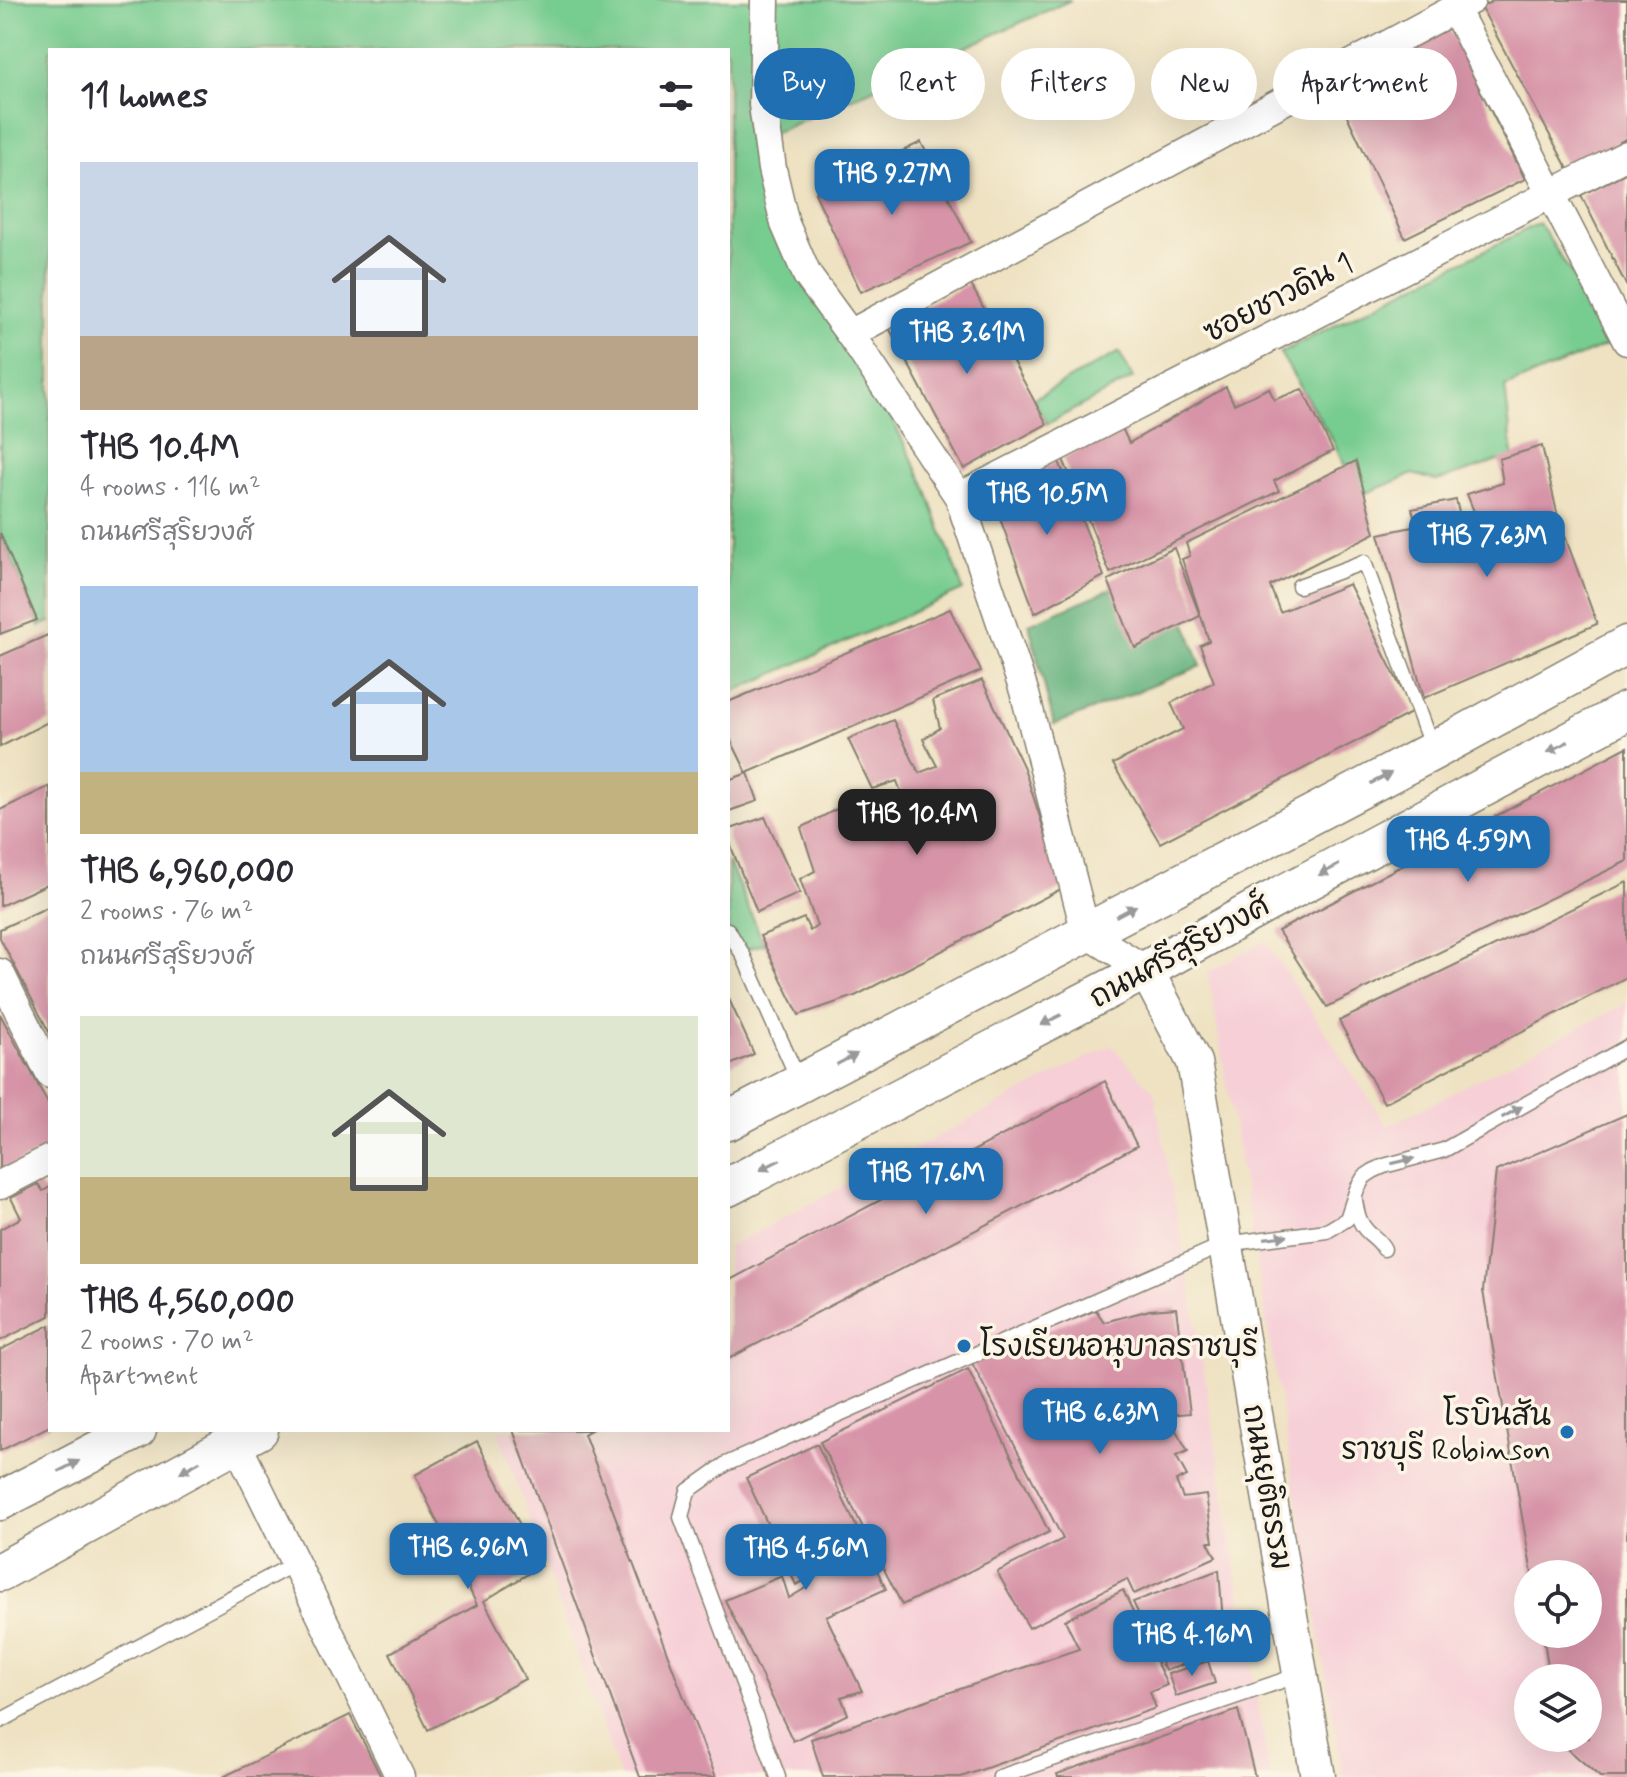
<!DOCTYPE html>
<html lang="en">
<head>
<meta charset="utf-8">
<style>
	:root { --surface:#fff; --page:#f2f2f3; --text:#2b2b33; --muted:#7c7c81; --accent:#1f6fb2 }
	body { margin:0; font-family:Mynerve,"Playpen Sans Thai",sans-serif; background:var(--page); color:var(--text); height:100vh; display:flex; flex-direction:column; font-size:30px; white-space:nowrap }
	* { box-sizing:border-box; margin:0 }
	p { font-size:26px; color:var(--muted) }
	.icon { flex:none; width:44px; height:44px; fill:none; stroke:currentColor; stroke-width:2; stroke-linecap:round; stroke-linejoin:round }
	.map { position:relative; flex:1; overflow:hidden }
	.panel { position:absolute; left:48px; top:48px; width:682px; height:1384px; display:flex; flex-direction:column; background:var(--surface); border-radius:0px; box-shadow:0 8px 32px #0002 }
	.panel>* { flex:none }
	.top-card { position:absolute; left:754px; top:48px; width:752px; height:72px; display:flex; gap:16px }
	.tools { position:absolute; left:1514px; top:1560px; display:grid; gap:16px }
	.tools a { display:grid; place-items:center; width:88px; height:88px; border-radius:50%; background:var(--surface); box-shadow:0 8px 32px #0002; font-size:40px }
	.price { position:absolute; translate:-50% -68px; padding:0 18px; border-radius:16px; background:var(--accent); color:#fff; font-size:26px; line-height:52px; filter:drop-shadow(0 2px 4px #0008) }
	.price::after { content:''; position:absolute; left:50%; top:48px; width:24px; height:18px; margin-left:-12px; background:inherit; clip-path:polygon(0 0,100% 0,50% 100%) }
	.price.selected { background:#222; color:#fff }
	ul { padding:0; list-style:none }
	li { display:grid; align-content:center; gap:16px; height:424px; padding:0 32px }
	li span { display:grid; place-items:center; height:248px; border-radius:0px; color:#555 }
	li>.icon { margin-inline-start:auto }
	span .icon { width:144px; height:144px; fill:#fffc; stroke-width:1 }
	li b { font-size:34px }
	h2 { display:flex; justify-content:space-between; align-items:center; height:96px; padding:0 32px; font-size:34px }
	.pill { padding:0 28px; border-radius:36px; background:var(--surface); box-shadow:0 8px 32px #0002; font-size:28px; line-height:72px }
	.pill.selected { background:var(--accent); color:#fff }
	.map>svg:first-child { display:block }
	.built { fill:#f6cfd7; fill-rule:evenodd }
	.green { fill:#77cc90; stroke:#4a7456; stroke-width:2 }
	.forest { fill:#61b07a; stroke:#3e664b; stroke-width:2 }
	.building { fill:#d794a8 }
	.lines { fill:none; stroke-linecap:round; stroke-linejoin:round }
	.service-casing { stroke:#857f6f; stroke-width:17 }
	.minor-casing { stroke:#857f6f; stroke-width:31 }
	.tertiary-casing { stroke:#857f6f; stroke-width:37 }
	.secondary-casing { stroke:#857f6f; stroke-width:41 }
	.service { stroke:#fff; stroke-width:14 }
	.minor { stroke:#fff; stroke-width:28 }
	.tertiary { stroke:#fff; stroke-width:34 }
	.secondary { stroke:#fff; stroke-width:38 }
	.oneway { fill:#999 }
	.poi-dot { fill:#1f6fb2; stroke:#fcf5e5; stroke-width:3 }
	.labels { text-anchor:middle; stroke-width:7; stroke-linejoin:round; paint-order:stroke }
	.street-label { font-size:30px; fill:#1c1c1c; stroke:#fcf5e5 }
	.poi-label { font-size:30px; fill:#1c1c1c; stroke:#fcf5e5; text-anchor:start }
</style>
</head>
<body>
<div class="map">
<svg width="1627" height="1777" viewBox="0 0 1627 1777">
	<rect width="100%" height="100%" fill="#fcf5e5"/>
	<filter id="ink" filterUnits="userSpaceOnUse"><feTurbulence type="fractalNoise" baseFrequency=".0125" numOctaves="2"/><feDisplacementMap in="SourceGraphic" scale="16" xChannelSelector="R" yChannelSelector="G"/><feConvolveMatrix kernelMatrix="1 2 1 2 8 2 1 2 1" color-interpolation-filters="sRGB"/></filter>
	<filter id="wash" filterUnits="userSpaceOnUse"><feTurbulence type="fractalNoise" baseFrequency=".006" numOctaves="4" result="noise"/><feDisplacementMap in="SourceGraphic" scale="32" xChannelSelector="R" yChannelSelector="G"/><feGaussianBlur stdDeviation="1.8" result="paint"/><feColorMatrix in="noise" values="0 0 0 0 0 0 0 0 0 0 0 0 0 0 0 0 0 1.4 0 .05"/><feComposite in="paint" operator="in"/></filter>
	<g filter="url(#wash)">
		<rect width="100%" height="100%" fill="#eee2c2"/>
		<g class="built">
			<path d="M1265 941 1387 1126 1627 1003V1777H1343L1208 972ZM1528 1574H1588V1634H1528ZM1528 1678H1588V1738H1528Z"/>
			<path d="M1111 1045 1154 1092 1186 1261 1270 1777H620L498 1430H728V1247Z"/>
		</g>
		<g class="green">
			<path d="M0 0H1071L754 142 924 483 963 590 728 694V50H50V622L40 626 0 533Z"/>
			<path d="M1539 223 1601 320 1607 345 1505 387 1513 456 1437 481 1413 474 1359 496 1333 441 1280 353Z"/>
			<path d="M1119 352 1133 378 1047 424 1033 399Z"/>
			<path d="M728 861 764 944 728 954Z"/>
		</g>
		<path class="forest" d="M1166 565 1201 666 1054 725 1029 624Z"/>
		<g id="blocks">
			<g class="building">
				<path d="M1495 0H1627V138L1569 171 1481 7Z"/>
				<path d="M1449 28 1525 179 1405 238 1332 84Z"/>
				<path d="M921 142 971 242 861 292 815 193Z"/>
				<path d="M1627 172V287L1581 195Z"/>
				<path d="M970 283 1047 424 964 469 888 326Z"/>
				<path d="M1226 387 1234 404 1269 388 1274 400 1302 389 1333 451 1274 481 1279 491 1110 573 1063 459 1121 426 1129 443Z"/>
				<path d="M1542 446 1558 517 1597 624 1424 698 1379 534 1417 526 1412 509 1456 500 1468 551 1486 542 1467 494 1503 483 1499 459Z"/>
				<path d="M1058 459 1104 576 1035 613 992 497Z"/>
				<path d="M1356 461 1375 533 1270 586 1280 612 1349 584 1413 712 1160 843 1113 764 1183 729 1171 703 1214 682 1200 645 1209 641 1182 559 1190 556 1186 543Z"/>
				<path d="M0 533 37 620 0 634Z"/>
				<path d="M1174 548 1200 616 1135 648 1108 580Z"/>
				<path d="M950 609 981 671 747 773 728 734V702Z"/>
				<path d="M50 634V721L0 747V656Z"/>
				<path d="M982 680 1024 768 1063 888 855 996 799 1015 760 936 804 918 810 931 817 926 800 879 815 871 801 828 859 797 866 810 877 805 883 819 906 806 897 781 872 789 848 739 893 720 919 773 937 766 923 739 940 728 933 700Z"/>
				<path d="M1627 747V861L1327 1007 1278 931Z"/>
				<path d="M748 773 758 801 729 811 728 780Z"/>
				<path d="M50 786V883L0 906V810Z"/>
				<path d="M765 817 800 893 757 912 728 839V830Z"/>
				<path d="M1627 882V977L1384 1103 1339 1021Z"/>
				<path d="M50 906V1034L0 938V929Z"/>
				<path d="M728 997 754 1054 728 1066Z"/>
				<path d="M0 1014 50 1107V1147L0 1172Z"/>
				<path d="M1105 1081 1137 1146 728 1359V1281Z"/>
				<path d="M1627 1114V1777H1600L1562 1744 1561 1738H1588V1678H1550L1543 1634H1588V1574H1532L1483 1291 1496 1171Z"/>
				<path d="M38 1184 43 1191 50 1187V1316L0 1341V1229L21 1218 11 1198Z"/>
				<path d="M1176 1308 1190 1413 1167 1415 1188 1451 1176 1456 1187 1476 1176 1481 1183 1498 1206 1495 1213 1542H1208L1216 1557 1134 1594 1127 1579 1029 1628 997 1572 1063 1539 971 1361 1096 1310 1104 1322 1150 1310Z"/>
				<path d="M50 1325V1426L0 1451V1350Z"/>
				<path d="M968 1369 1049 1532 902 1605 820 1442Z"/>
				<path d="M513 1430H591L584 1434 683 1695 716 1777H640Z"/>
				<path d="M477 1441 541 1566 484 1601 525 1679 428 1730 390 1653 477 1605 415 1475Z"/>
				<path d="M817 1444 886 1589 826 1616 862 1691 841 1697 848 1714 793 1741 725 1600 782 1576 789 1598 809 1586 806 1580 796 1585 746 1478Z"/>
				<path d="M1219 1570 1224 1635 1208 1641 1213 1654 1165 1671 1133 1602Z"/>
				<path d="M1123 1590 1167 1685 1150 1692 1156 1708 961 1777H823L811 1739 1079 1649 1065 1620Z"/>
				<path d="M1208 1661 1215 1683 1176 1696 1168 1674Z"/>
				<path d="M1238 1710 1255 1777H1058L1057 1774Z"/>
				<path d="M350 1715 381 1777H223Z"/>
			</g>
		</g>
	</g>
	<g filter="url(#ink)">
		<use href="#blocks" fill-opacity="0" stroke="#857f6f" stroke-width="2"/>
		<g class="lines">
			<g class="service-casing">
				<g id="service">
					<path d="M1299 586 1364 562 1433 751"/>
					<path d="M728 930 743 955 799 1081"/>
					<path d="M1355 1200C1357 1213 1359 1224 1369 1233 1376 1239 1380 1241 1384 1249"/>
					<path d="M0 1721 294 1564"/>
					<path d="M778 1777 681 1517 688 1491 726 1464 1225 1244 1327 1231 1347 1219 1357 1189 1364 1177 1373 1171 1384 1166 1444 1150 1627 1047"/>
					<path d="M1000 1777 1299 1675"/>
				</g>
			</g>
			<g class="minor-casing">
				<g id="minor">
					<path d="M765 0 763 105 772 169 785 224 807 275 850 334 959 497 1025 694 1086 933 1146 970"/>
					<path d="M1455 9 1627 341"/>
					<path d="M850 334 1471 0"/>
					<path d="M959 497 1627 155"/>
					<path d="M0 973 50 1074"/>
					<path d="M0 1185 50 1159"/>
					<path d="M236 1442 400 1777"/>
				</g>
			</g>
			<g class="tertiary-casing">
				<path id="tertiary" d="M1146 970 1194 1062 1318 1777"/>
			</g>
			<g class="secondary-casing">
				<g id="secondary">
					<path d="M728 1121 1433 751 1627 645"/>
					<path d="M728 1187 1146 970 1265 904 1627 711"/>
					<path d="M0 1501 137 1430"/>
					<path d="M0 1572 259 1430"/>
				</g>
			</g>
			<use href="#service" class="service"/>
			<use href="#minor" class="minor"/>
			<use href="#tertiary" class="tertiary"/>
			<use href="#secondary" class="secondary"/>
		</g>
		<defs><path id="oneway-solid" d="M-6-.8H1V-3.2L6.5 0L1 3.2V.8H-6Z" transform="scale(2)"/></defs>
		<g class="oneway">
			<use href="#oneway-solid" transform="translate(1558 747) rotate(152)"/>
			<use href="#oneway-solid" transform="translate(1381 778) rotate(-28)"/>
			<use href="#oneway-solid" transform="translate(1329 870) rotate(152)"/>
			<use href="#oneway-solid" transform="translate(1126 911) rotate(-28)"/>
			<use href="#oneway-solid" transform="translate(1051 1020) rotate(153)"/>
			<use href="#oneway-solid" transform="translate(847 1059) rotate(-28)"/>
			<use href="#oneway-solid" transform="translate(1512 1112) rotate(-29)"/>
			<use href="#oneway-solid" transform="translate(1403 1161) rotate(-13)"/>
			<use href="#oneway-solid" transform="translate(770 1165) rotate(153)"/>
			<use href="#oneway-solid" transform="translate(1276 1237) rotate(-7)"/>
			<use href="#oneway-solid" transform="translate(69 1466) rotate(-27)"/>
			<use href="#oneway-solid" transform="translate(190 1467) rotate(151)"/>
		</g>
	</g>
	<g class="poi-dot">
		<circle cx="964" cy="1346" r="8"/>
		<circle cx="1567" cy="1432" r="8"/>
	</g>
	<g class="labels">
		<g class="street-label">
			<text transform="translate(1278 297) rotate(-27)" y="10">ซอยชาวดิน 1</text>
			<text transform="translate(1179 951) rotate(-29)" y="10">ถนนศรีสุริยวงศ์</text>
			<text transform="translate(1268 1487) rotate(80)" y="10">ถนนยุติธรรม</text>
		</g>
		<g class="poi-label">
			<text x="980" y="1356">โรงเรียนอนุบาลราชบุรี</text>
			<text x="1551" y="1425" text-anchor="end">โรบินสัน<tspan x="1551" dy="34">ราชบุรี Robinson</tspan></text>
		</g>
	</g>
</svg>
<div class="tools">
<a><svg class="icon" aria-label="locate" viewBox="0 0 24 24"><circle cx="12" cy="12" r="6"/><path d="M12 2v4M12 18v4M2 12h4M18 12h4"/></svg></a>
<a><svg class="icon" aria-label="layers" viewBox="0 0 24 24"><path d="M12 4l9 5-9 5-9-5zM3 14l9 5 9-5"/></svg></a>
</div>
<b class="price" style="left:892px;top:217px">THB 9.27M</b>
<b class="price" style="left:967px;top:376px">THB 3.61M</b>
<b class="price" style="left:1047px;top:537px">THB 10.5M</b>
<b class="price" style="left:1487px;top:579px">THB 7.63M</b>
<b class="price selected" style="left:917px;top:857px">THB 10.4M</b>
<b class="price" style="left:1468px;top:884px">THB 4.59M</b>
<b class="price" style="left:926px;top:1216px">THB 17.6M</b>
<b class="price" style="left:1100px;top:1456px">THB 6.63M</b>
<b class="price" style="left:468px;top:1591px">THB 6.96M</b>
<b class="price" style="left:806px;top:1592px">THB 4.56M</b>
<b class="price" style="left:1192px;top:1678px">THB 4.16M</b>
<div class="top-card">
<a class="pill selected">Buy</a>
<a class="pill">Rent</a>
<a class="pill">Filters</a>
<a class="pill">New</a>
<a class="pill">Apartment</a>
</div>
<section class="panel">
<h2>11 homes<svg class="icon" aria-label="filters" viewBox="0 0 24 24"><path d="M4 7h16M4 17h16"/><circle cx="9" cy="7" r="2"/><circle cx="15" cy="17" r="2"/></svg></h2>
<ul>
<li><span style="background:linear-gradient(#c9d6e8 70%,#b9a48a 0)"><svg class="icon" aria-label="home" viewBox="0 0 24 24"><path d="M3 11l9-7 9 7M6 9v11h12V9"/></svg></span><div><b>THB 10.4M</b><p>4 rooms · 116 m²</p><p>ถนนศรีสุริยวงศ์</p></div></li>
<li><span style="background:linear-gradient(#a9c7e8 75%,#c2b280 0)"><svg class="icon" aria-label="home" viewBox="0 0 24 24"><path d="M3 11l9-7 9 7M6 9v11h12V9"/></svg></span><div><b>THB 6,960,000</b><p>2 rooms · 76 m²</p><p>ถนนศรีสุริยวงศ์</p></div></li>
<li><span style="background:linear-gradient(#dfe7d0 65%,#c2b280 0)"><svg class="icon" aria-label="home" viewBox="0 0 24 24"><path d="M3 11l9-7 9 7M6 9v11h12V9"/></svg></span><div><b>THB 4,560,000</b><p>2 rooms · 70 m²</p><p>Apartment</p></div></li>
</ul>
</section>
</div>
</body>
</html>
